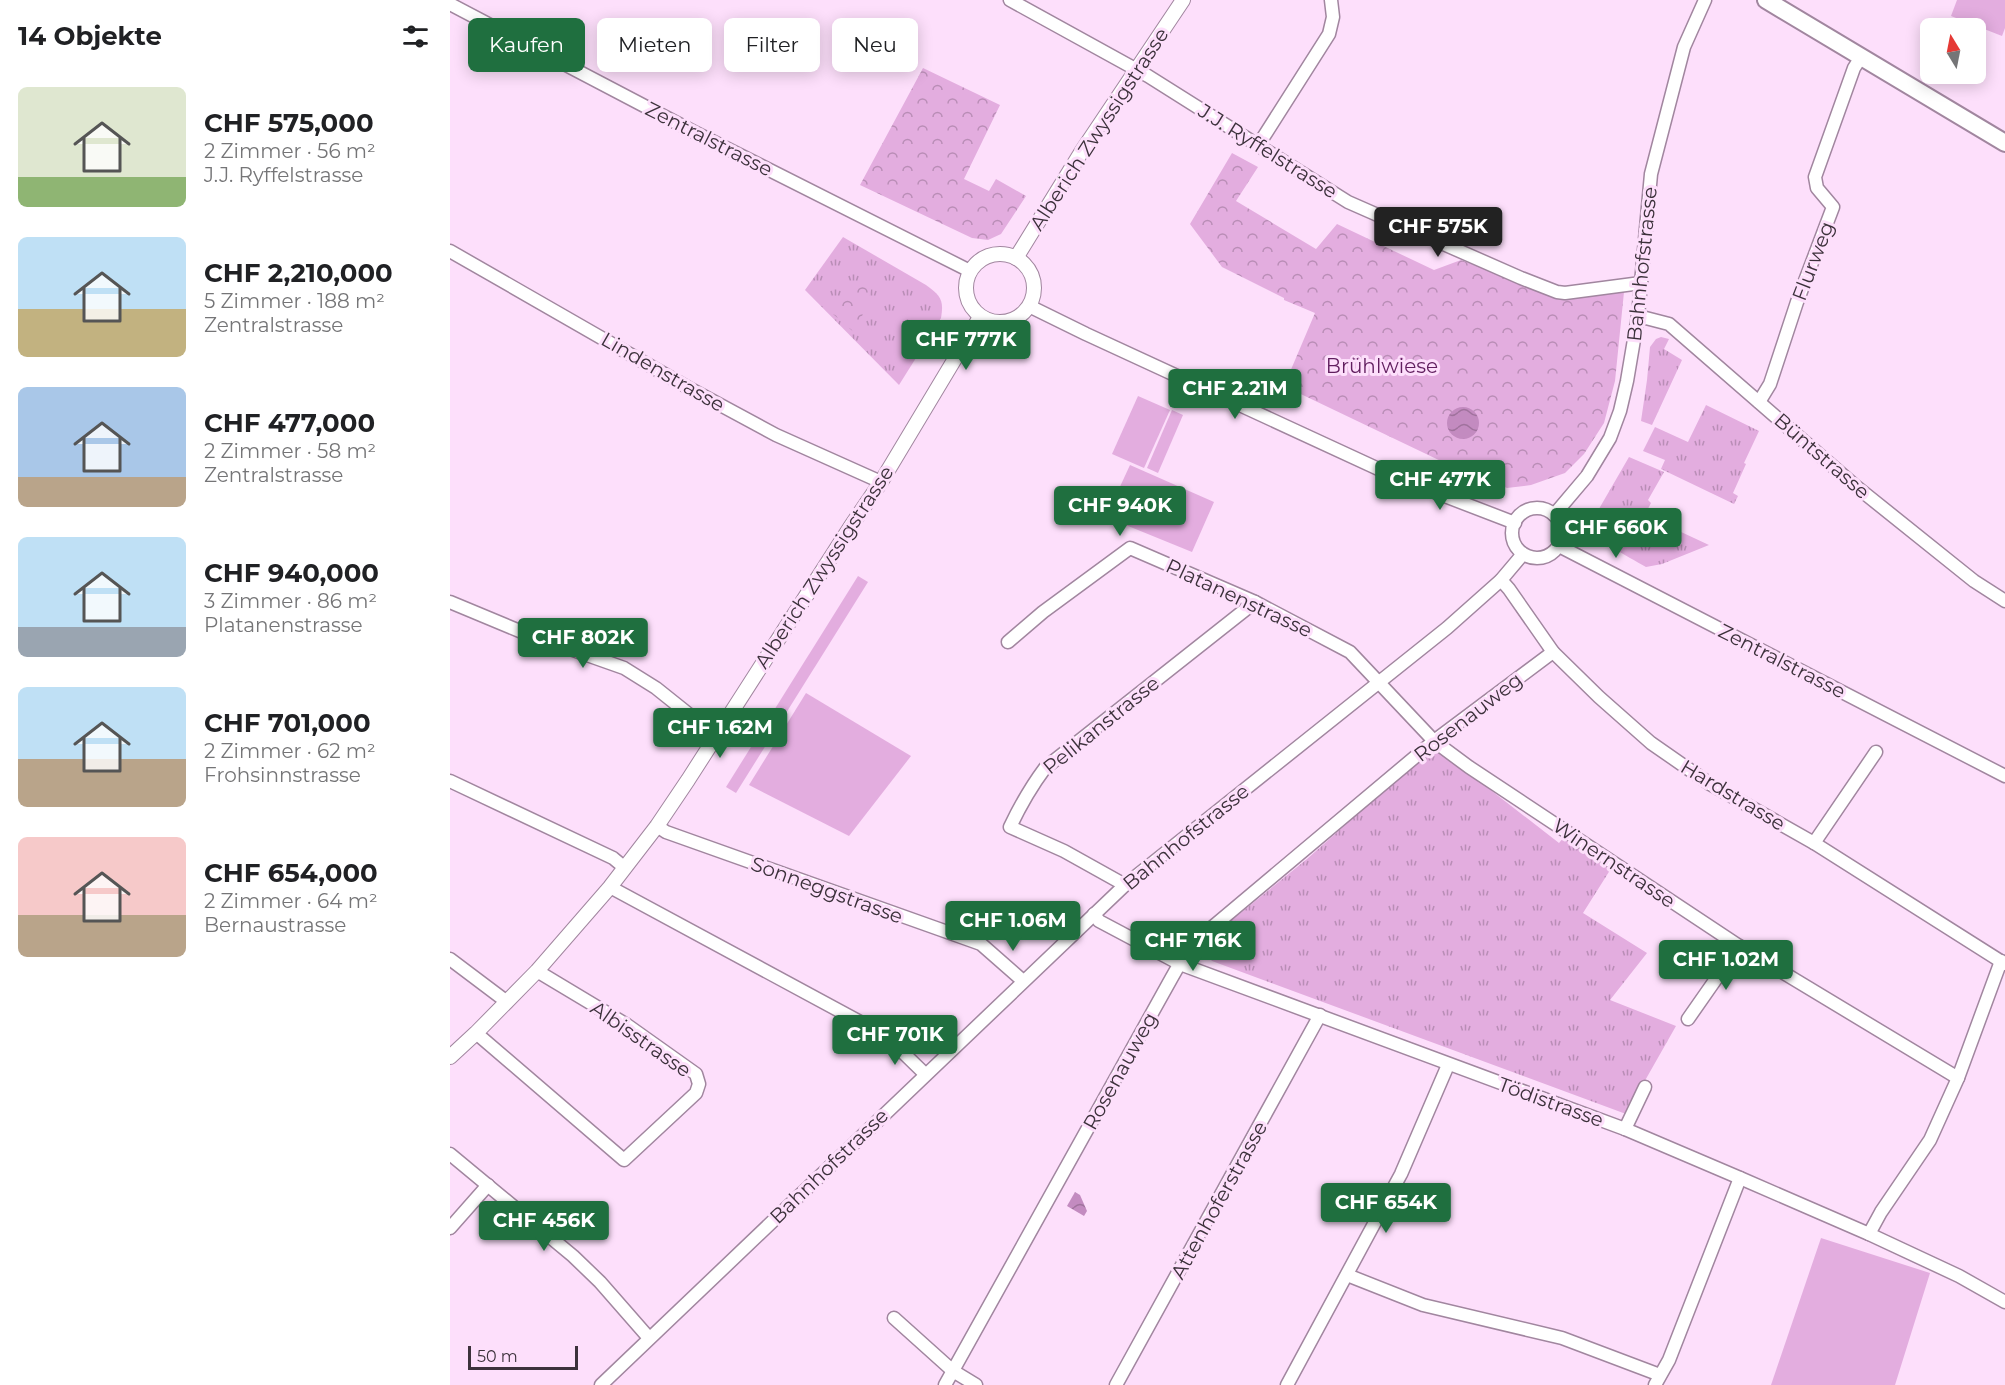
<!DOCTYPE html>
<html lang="de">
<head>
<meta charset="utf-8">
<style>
	:root { --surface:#fff; --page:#f6f6f6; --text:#202124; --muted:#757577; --accent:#1f6f3f }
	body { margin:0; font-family:Montserrat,sans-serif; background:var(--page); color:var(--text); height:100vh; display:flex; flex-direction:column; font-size:22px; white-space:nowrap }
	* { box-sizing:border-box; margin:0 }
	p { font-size:20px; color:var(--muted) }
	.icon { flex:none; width:33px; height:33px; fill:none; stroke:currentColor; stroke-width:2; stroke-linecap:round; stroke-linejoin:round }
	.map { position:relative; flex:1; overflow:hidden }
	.sheet { display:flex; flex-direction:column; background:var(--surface); width:450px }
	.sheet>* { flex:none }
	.top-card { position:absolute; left:18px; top:18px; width:570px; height:54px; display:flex; gap:12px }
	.needle { width:39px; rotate:350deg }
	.controls { position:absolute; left:1470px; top:18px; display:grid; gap:12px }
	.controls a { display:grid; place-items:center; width:66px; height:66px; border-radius:9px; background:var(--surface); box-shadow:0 3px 15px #0003; font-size:30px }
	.scale { position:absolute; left:18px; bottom:15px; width:110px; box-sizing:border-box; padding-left:6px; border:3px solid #3c313b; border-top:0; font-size:16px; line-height:21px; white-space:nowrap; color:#3c313b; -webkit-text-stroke:4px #fddffb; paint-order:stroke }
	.price { position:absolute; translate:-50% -51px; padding:0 14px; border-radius:6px; background:var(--accent); color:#fff; font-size:20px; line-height:39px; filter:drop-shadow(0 2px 3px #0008) }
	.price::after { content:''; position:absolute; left:50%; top:36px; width:18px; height:14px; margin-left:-9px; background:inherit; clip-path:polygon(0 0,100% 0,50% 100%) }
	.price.selected { background:#222; color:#fff }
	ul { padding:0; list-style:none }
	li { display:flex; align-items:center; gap:18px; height:150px; padding:0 18px }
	li span { display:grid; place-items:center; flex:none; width:168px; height:120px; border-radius:9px; color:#555 }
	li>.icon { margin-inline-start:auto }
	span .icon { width:72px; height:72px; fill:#fffc; stroke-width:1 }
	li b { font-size:26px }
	h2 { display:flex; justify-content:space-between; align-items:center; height:72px; padding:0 18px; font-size:26px }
	.chip { padding:0 21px; border-radius:9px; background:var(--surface); box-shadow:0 3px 15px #0003; font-size:21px; line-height:54px }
	.chip.selected { background:var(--accent); color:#fff }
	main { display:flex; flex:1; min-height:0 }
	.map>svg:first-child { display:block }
	.grass { fill:url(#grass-tufts) }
	.park { fill:url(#park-crowns) }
	.pitch { fill:#e3addf }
	.water { fill:url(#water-waves) }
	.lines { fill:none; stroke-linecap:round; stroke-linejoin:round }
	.minor-casing { stroke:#a1869f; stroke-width:15 }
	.tertiary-casing { stroke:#a1869f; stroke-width:16 }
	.secondary-casing { stroke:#a1869f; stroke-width:20 }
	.minor { stroke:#fff; stroke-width:12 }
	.tertiary { stroke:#fff; stroke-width:14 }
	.secondary { stroke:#fff; stroke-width:16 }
	.labels { text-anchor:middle; stroke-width:6; stroke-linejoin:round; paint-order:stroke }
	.street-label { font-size:20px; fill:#3c313b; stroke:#fddffb }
	.park-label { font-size:20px; fill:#611e5f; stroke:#fddffb }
</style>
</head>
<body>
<main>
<section class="sheet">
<h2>14 Objekte<svg class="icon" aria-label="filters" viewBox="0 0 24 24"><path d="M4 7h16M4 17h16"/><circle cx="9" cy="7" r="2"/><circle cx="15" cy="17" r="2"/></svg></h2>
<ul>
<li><span style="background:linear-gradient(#dfe7d0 75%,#8fb573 0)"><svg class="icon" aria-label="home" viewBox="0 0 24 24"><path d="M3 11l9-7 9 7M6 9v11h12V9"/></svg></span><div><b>CHF 575,000</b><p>2 Zimmer · 56 m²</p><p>J.J. Ryffelstrasse</p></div></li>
<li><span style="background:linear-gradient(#bfe0f5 60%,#c2b280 0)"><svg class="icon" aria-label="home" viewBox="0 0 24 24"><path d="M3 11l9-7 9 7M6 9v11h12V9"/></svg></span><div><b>CHF 2,210,000</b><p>5 Zimmer · 188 m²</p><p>Zentralstrasse</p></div></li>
<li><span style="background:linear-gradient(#a9c7e8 75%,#b9a48a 0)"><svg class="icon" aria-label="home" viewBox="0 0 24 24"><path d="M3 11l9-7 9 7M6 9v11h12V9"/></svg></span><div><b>CHF 477,000</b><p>2 Zimmer · 58 m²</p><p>Zentralstrasse</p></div></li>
<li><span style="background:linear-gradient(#bfe0f5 75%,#9aa5b1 0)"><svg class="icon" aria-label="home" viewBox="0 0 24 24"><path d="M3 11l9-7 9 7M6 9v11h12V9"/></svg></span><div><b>CHF 940,000</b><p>3 Zimmer · 86 m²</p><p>Platanenstrasse</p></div></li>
<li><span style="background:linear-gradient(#bfe0f5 60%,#b9a48a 0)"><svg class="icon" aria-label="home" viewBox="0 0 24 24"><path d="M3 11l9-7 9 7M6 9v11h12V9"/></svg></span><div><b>CHF 701,000</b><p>2 Zimmer · 62 m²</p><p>Frohsinnstrasse</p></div></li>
<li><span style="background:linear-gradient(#f6c9c9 65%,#b9a48a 0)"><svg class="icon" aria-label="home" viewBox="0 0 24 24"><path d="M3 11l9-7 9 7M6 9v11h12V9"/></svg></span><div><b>CHF 654,000</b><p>2 Zimmer · 64 m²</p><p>Bernaustrasse</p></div></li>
</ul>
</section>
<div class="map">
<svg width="1555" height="1385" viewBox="0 0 1555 1385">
	<defs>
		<pattern id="grass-tufts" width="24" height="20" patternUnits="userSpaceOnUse" patternTransform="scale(1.5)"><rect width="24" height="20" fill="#e3addf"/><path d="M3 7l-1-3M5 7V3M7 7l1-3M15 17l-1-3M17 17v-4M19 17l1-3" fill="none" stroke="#b98db6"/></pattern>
		<pattern id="park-crowns" width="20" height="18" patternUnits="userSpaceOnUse" patternTransform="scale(1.5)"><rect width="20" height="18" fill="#e3addf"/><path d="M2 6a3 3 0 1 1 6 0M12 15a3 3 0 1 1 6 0" fill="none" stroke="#b98db6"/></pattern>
		<pattern id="water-waves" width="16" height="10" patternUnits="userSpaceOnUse" patternTransform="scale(1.5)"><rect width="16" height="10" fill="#c38bc0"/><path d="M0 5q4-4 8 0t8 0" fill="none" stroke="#a0729d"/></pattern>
	</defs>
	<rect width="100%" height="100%" fill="#fddffb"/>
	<g class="grass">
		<path d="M393 237 476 285C491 296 494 300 491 318L449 385 355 290Z"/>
		<path d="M1211 337 1219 339 1214 349 1232 360 1202 425 1191 421 1197 380 1200 347 1206 339Z"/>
		<path d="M1256 405 1309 431 1294 463 1296 464 1283 493 1288 496 1284 504 1211 469 1215 460 1193 451 1205 427 1238 442Z"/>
		<path d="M1179 457 1214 472 1198 500 1201 503 1187 530 1218 547 1229 531 1259 545 1212 564 1196 567C1175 554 1144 543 1146 514Z"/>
		<path d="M984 746 1109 843 1114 837 1162 867 1133 913 1197 953 1160 1000 1226 1026 1176 1114 762 961 754 952 756 941 857 859Z"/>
	</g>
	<g class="park">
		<path d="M473 68 550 105 514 179 539 191 546 179 576 196 551 234 538 240 522 238 410 185Z"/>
		<path d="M782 153 808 167 786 201 866 249 887 224 984 270 1011 260 1112 298 1174 292 1165 381 1154 423 1134 454 1115 473 1081 485 1057 488 1030 476 995 463 834 386 865 313 834 300V298L772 267 740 224Z"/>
		<path d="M397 280 422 287 406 334 383 314Z"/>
	</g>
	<g class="pitch">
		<path d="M1507 0H1555V28L1552 36 1501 16Z"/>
		<path d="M688 396 720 410 694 468 662 454Z"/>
		<path d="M722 410 733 415 708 473 697 468Z"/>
		<path d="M680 465 764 502 742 552 656 517Z"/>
		<path d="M408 576 418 582 286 793 276 787Z"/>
		<path d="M356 693 461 756 399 836 299 785Z"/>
		<path d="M1371 1238 1480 1273 1445 1385H1321Z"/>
	</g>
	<g class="water">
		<circle cx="1013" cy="423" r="16"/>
		<path d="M625 1192 630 1195 637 1211 634 1216 617 1206Z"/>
	</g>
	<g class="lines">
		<g class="minor-casing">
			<g id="minor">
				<path d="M560 0 698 76 898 202 1071 278 1107 292 1115 293 1191 283"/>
				<path d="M0 4 244 132 520 271"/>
				<path d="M809 144 879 34 883 17 881 0"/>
				<path d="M0 251 237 387 326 435 431 482"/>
				<path d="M579 306 636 334 948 478 1065 523"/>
				<path d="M1188 316 1219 324 1403 484 1524 581 1555 601"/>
				<path d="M1309 402 1320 384 1347 302 1383 207 1367 188 1365 177 1404 68 1411 57"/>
				<circle cx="1087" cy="533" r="25"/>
				<path d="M1104 515 1137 476 1160 438 1170 411 1177 381 1188 316 1201 174 1234 47 1255 0"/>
				<path d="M1109 546 1555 776"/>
				<path d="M1051 580 1059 589 1103 652 1149 697 1201 743 1260 784 1364 843 1555 964"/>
				<path d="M0 602 72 632 174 668 206 688 266 736"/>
				<path d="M558 642 593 612 680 548 805 602 900 652 984 741 1019 767 1289 946 1508 1078"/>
				<path d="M0 781 163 858 175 868"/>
				<path d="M207 826 216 832 531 944 573 981"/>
				<path d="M1364 843 1426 752"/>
				<path d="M675 885 614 851 560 827C571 804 580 788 595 768L805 602"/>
				<path d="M160 887 436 1036 475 1074"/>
				<path d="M644 914 649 921 730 964 1175 1129 1290 1178 1419 1234 1509 1276 1555 1302"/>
				<path d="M0 959 57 1002"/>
				<path d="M1238 1019 1289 946"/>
				<path d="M26 1033 174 1160 246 1093 249 1084 246 1074 177 1025 87 971"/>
				<path d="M1175 1129 1195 1087"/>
				<path d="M0 1154 123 1256 150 1282 199 1338"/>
				<path d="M0 1228 38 1185"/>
				<path d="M1419 1234 1431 1212 1480 1140 1508 1078 1551 961"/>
				<path d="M897 1275 973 1305 1112 1338 1210 1375"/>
				<path d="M444 1318 503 1371 526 1385"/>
				<path d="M151 1385 675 885 997 628 1051 580 1073 554"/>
				<path d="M495 1385 721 979 734 956 747 940 984 741 1103 652"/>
				<path d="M666 1385 870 1015"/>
				<path d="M837 1385 951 1174 998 1065"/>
				<path d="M1205 1385 1219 1360 1290 1178"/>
			</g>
		</g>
		<g class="tertiary-casing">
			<g id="tertiary">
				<circle cx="550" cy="288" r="34"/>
				<path d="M566 258 632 151 733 0"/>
				<path d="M0 1057 26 1033 87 971 160 887 207 826 238 780 401 526 431 482 530 317"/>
			</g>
		</g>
		<g class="secondary-casing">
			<path id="secondary" d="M1316 0 1555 143"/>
		</g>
		<use href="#minor" class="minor"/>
		<use href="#tertiary" class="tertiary"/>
		<use href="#secondary" class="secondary"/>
	</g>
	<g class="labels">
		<g class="street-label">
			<text transform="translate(649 129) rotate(-57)" y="7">Alberich Zwyssigstrasse</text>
			<text transform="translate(259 139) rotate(27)" y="7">Zentralstrasse</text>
			<text transform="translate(818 151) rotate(32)" y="7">J.J. Ryffelstrasse</text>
			<text transform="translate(1363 261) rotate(-69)" y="7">Flurweg</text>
			<text transform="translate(1192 264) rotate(-84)" y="7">Bahnhofstrasse</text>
			<text transform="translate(213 372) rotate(30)" y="7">Lindenstrasse</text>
			<text transform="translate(1372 456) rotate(41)" y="7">Büntstrasse</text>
			<text transform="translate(374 567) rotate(-57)" y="7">Alberich Zwyssigstrasse</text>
			<text transform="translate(789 598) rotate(25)" y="7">Platanenstrasse</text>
			<text transform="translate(1332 661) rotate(27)" y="7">Zentralstrasse</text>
			<text transform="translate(1018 717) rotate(-38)" y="7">Rosenauweg</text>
			<text transform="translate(651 725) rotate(-39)" y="7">Pelikanstrasse</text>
			<text transform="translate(1283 795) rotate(31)" y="7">Hardstrasse</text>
			<text transform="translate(736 837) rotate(-39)" y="7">Bahnhofstrasse</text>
			<text transform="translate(1164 863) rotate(34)" y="7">Winernstrasse</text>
			<text transform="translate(377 890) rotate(20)" y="7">Sonneggstrasse</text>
			<text transform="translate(191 1039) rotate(35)" y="7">Albisstrasse</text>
			<text transform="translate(670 1071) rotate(-61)" y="7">Rosenauweg</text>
			<text transform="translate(1101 1102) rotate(20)" y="7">Tödistrasse</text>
			<text transform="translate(379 1166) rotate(-44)" y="7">Bahnhofstrasse</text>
			<text transform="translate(769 1200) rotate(-61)" y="7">Attenhoferstrasse</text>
		</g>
		<g class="park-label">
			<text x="932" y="373">Brühlwiese</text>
		</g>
	</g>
</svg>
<div class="controls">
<a><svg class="needle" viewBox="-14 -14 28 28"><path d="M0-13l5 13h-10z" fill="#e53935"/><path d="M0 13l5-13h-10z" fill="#757577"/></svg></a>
</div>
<div class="scale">50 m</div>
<b class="price selected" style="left:988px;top:258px">CHF 575K</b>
<b class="price" style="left:516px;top:371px">CHF 777K</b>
<b class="price" style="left:785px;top:420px">CHF 2.21M</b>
<b class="price" style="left:990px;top:511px">CHF 477K</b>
<b class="price" style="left:670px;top:537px">CHF 940K</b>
<b class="price" style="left:1166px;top:559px">CHF 660K</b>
<b class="price" style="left:133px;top:669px">CHF 802K</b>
<b class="price" style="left:270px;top:759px">CHF 1.62M</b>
<b class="price" style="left:563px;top:952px">CHF 1.06M</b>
<b class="price" style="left:743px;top:972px">CHF 716K</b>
<b class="price" style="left:1276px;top:991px">CHF 1.02M</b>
<b class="price" style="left:445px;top:1066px">CHF 701K</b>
<b class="price" style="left:936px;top:1234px">CHF 654K</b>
<b class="price" style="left:94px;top:1252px">CHF 456K</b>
<div class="top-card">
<a class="chip selected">Kaufen</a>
<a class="chip">Mieten</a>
<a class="chip">Filter</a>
<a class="chip">Neu</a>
</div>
</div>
</main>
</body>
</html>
